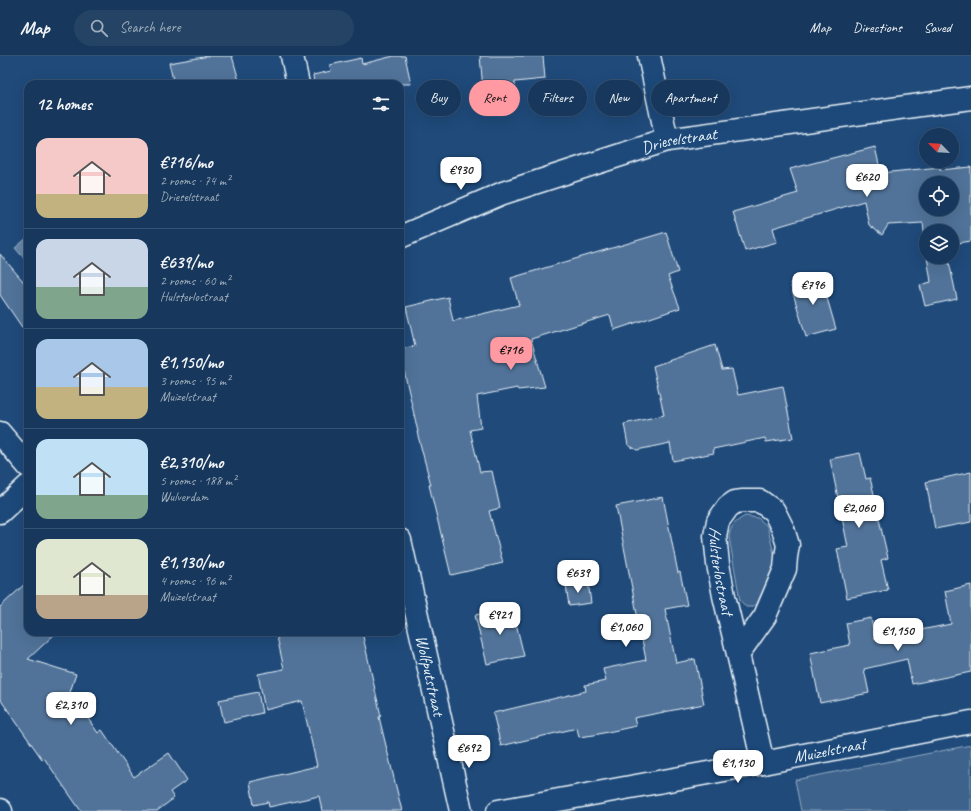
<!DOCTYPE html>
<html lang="en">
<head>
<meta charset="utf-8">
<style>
	:root { --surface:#17385c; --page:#244365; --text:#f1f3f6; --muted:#9eacbb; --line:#365272; --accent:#ff9aa2 }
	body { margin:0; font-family:Caveat,sans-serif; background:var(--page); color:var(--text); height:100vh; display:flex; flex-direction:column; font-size:15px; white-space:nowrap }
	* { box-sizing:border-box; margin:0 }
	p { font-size:13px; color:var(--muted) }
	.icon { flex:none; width:22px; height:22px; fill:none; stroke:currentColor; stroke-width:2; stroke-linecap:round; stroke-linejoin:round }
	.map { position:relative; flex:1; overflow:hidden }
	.side { position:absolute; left:24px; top:24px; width:380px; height:556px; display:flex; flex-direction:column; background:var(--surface); border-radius:12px; box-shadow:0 4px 16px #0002,0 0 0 1px var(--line) }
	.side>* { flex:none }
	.top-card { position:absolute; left:416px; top:24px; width:380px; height:36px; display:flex; gap:8px }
	.needle { width:26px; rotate:294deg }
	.fabs { position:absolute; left:919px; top:72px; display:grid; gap:8px }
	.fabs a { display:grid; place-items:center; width:40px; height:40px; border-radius:50%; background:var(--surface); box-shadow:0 4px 16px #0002,0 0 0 1px var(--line); font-size:20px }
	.price { position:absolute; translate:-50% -34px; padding:0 9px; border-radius:8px; background:#fff; color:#222; font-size:13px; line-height:26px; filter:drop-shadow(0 1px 2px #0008) }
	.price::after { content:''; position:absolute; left:50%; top:24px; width:12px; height:9px; margin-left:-6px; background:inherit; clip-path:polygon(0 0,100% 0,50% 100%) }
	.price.on { background:var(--accent); color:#111 }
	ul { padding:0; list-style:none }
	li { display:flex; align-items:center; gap:12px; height:100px; padding:0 12px }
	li+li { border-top:1px solid var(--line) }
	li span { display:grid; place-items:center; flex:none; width:112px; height:80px; border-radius:12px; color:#555 }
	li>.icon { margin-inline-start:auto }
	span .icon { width:48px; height:48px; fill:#fffc; stroke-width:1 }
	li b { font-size:17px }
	h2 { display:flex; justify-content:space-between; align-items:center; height:48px; padding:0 12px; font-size:17px }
	.pill { padding:0 14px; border-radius:18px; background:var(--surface); box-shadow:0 4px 16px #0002,0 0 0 1px var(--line); font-size:14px; line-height:36px }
	.pill.on { background:var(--accent); color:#111 }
	header { display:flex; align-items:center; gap:24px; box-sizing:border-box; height:56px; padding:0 20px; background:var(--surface); border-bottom:1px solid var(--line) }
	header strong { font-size:19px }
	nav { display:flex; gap:22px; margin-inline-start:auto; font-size:14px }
	.search { width:280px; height:36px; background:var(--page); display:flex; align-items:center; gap:10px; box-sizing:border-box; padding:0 14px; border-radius:22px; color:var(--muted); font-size:15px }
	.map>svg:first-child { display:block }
	.green { fill:#3c628c; stroke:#92aac2 }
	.water { fill:#6685a7; stroke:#9ab0c7 }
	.building { fill:#517399; stroke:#e8f1f8; fill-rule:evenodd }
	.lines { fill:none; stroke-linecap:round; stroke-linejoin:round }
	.street-casing { stroke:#e8f1f8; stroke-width:25 }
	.secondary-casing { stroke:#e8f1f8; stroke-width:25 }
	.street { stroke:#1f4a7a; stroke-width:22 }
	.secondary { stroke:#1f4a7a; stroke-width:22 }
	.labels { text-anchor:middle; stroke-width:3; stroke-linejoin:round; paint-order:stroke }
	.street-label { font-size:17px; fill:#e8f1f8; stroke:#1f4a7a }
</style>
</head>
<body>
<header>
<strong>Map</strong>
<div class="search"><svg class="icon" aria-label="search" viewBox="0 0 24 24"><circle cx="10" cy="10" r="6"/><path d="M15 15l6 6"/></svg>Search here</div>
<nav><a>Map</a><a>Directions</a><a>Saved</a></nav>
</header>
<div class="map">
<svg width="971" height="755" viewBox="0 0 971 755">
	<rect width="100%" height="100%" fill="#1f4a7a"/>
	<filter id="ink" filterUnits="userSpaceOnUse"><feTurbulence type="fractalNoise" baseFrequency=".025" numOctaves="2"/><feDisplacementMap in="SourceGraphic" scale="8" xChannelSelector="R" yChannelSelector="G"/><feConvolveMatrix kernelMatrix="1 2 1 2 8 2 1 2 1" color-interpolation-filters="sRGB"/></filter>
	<g filter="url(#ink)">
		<g class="green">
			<path d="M745 460 758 462 767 470 776 505 757 548 751 551H746L740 544 729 481C730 470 736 465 745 460Z"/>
			<path d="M971 689V755H801L795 724Z"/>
		</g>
		<path class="water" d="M28 181V205L27 206 15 192Z"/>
		<g class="building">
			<path d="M209 0H232L240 28H174L169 7Z"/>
			<path d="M394 0H405L411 28H314L313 19 331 15 330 9 361 2 362 8Z"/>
			<path d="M480 0H543L545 23 515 26V30L483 33Z"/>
			<path d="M875 91 881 117 940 111V114L971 111V185L952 188V175H926V191L923 167 888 169 882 179 869 169 864 145 773 172 777 186 745 195 733 156 798 137 790 113ZM926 127H952V153H926Z"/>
			<path d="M666 176 678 216 668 220 680 252 614 274 610 259 531 283 545 331 518 334 517 332 477 340 481 372 470 374 480 416 492 415 500 452 489 455 503 507 451 519 429 429H431L417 376H418L400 297V293L415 290 406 251 448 241 453 265 519 249 511 222Z"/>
			<path d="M0 198 28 231V280L0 239Z"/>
			<path d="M927 201H948L957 243 925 250 920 229 931 226Z"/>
			<path d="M820 218 836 273 806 281 790 227Z"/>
			<path d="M715 289 722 314 732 313 738 339 783 330 793 382 766 386 765 382 713 393 714 397 673 405 670 387 637 394 628 389 624 368 664 359 653 310Z"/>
			<path d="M860 397 866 423 870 422 877 450H876L888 502 881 504 888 534 847 542 837 493 848 491 830 403Z"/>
			<path d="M971 416V466L935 473 926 426Z"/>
			<path d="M663 441 678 517 680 516 687 549 665 553 676 607 695 603 704 648 634 662 636 670 594 679 579 681 577 672 501 690 493 657 586 635 585 629 606 625 603 613 646 604 616 450Z"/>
			<path d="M28 525V576H57L28 603 76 618 70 636 98 677 102 674 134 721 169 697 187 724 170 736 174 742 157 755H81L44 702 42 703 0 643V551Z"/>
			<path d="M588 526 591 547 569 550 566 529Z"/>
			<path d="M971 529V616L912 628 907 603 864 613 869 637 820 647 810 597 850 589 846 567 871 562 875 583 951 568 945 535Z"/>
			<path d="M512 551 524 600 487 608 475 559Z"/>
			<path d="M276 576H362L381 660 379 661 402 755H322L319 740 269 751 268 746 254 749 250 726 317 710 302 645 265 654 258 618 284 613Z"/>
			<path d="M258 636 262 657 224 666 219 644Z"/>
		</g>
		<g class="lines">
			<g class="street-casing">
				<g id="street">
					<path d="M292 0 298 28"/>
					<path d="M649 0 667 84"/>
					<path d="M0 377 28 410"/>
					<path id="s1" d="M400 484 461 755"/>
					<path id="s2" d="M738 598 765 560 785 513 786 501 788 489 783 473 774 455 760 445H743L735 446 728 451 718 465 715 480 718 508 724 540 738 598 763 707"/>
					<path d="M0 754 1 755"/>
					<path id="s3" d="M498 755 763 707 971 666"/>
				</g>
			</g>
			<g class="secondary-casing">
				<g id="secondary">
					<path id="s4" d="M400 181 503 137 667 84 971 42"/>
					<path d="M0 456 28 430"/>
				</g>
			</g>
			<use href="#street" class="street"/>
			<use href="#secondary" class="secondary"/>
		</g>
	</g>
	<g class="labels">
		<g class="street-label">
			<text dy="6" stroke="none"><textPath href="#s4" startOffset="296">Drieselstraat</textPath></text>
			<text dy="6" stroke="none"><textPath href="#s2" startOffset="278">Hulsterlostraat</textPath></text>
			<text dy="6" stroke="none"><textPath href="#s1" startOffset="139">Wolfputstraat</textPath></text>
			<text dy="6" stroke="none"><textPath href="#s3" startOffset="337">Muizelstraat</textPath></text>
		</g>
	</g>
</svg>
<div class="fabs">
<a><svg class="needle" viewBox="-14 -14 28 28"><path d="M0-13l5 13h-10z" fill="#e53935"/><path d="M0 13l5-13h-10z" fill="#9eacbb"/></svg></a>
<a><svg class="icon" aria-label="locate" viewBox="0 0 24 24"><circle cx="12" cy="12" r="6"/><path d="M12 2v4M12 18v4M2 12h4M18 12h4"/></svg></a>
<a><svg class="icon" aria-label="layers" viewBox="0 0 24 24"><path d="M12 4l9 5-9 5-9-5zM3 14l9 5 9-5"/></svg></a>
</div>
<b class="price" style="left:461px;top:135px">€930</b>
<b class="price" style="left:867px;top:142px">€620</b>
<b class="price" style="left:813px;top:250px">€796</b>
<b class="price on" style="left:511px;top:315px">€716</b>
<b class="price" style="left:859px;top:473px">€2,060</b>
<b class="price" style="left:578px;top:538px">€639</b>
<b class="price" style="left:500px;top:580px">€921</b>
<b class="price" style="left:626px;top:592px">€1,060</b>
<b class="price" style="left:898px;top:596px">€1,150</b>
<b class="price" style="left:71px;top:670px">€2,310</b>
<b class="price" style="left:469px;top:713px">€692</b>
<b class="price" style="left:738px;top:728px">€1,130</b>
<div class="top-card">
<a class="pill">Buy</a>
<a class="pill on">Rent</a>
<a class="pill">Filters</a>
<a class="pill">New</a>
<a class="pill">Apartment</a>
</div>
<section class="side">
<h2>12 homes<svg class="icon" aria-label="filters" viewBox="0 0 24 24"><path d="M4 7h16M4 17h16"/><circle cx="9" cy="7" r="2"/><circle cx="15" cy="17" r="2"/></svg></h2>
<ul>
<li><span style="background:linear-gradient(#f6c9c9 70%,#c2b280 0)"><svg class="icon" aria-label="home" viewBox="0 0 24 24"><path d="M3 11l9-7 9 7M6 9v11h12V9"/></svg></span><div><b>€716/mo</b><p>2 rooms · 74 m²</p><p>Drieselstraat</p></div></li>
<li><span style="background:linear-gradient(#c9d6e8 60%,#7fa58c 0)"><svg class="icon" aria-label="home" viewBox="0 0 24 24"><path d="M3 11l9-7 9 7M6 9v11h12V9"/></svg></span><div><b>€639/mo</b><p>2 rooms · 60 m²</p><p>Hulsterlostraat</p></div></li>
<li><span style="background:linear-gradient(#a9c7e8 60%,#c2b280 0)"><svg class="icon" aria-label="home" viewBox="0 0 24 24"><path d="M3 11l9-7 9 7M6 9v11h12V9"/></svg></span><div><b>€1,150/mo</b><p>3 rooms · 95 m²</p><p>Muizelstraat</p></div></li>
<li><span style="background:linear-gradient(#bfe0f5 70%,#7fa58c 0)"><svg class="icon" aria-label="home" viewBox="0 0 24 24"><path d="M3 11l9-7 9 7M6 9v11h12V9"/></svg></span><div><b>€2,310/mo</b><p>5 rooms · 188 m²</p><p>Wulverdam</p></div></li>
<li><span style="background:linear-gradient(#dfe7d0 70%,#b9a48a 0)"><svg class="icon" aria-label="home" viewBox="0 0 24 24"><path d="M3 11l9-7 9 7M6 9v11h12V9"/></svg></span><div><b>€1,130/mo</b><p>4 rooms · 96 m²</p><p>Muizelstraat</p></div></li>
</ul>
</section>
</div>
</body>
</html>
